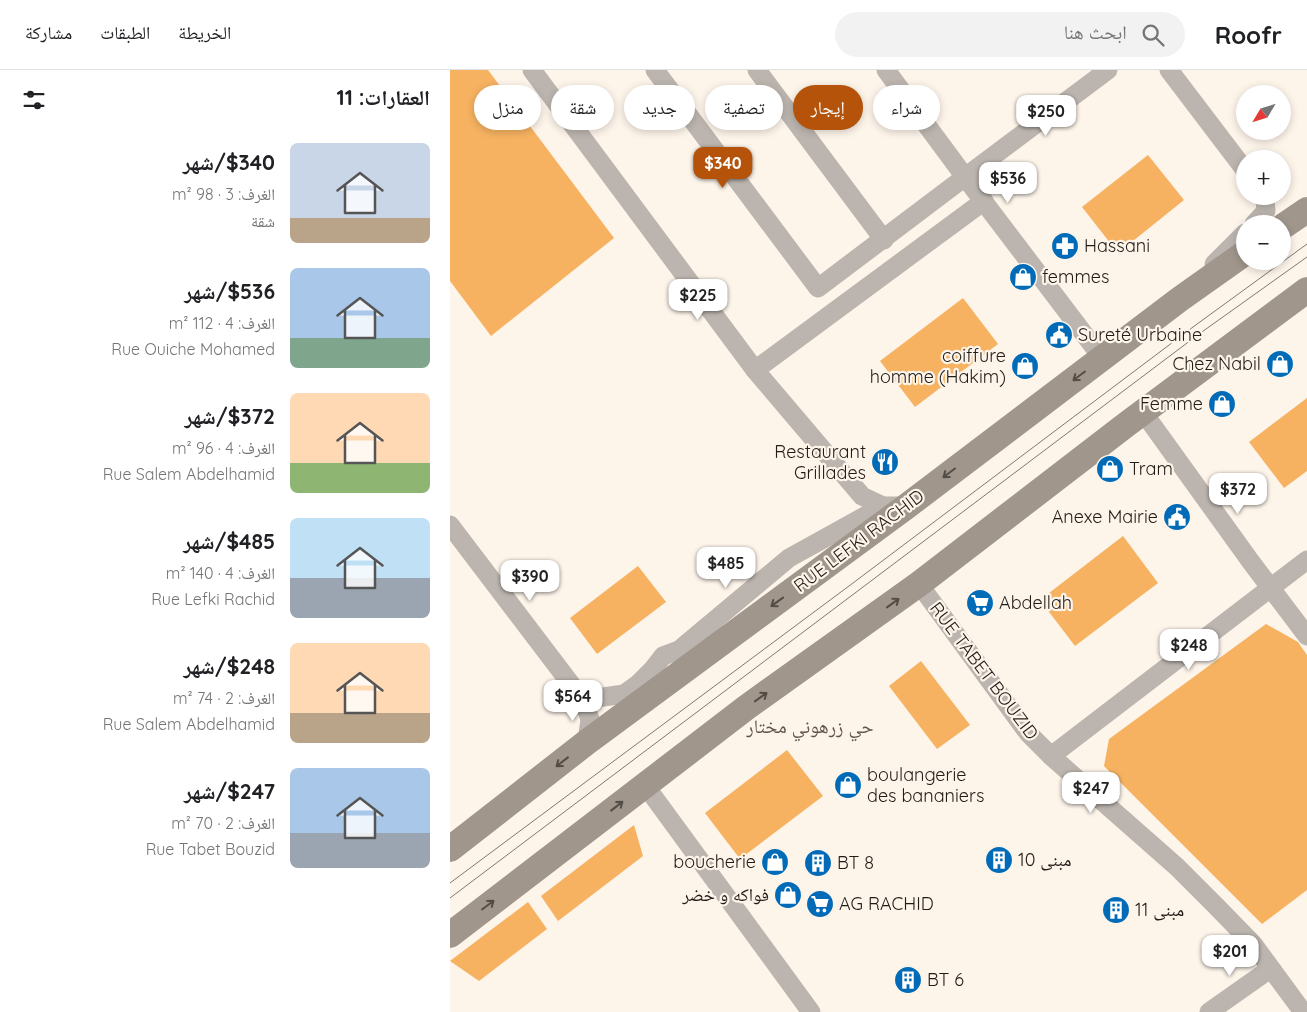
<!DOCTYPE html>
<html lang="ar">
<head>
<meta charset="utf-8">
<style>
	:root { --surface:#fff; --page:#f2f2f2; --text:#202124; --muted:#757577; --line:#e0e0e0; --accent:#b45309 }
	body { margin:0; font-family:Quicksand,"Noto Naskh Arabic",sans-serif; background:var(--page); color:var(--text); direction:rtl; height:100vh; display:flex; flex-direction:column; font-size:19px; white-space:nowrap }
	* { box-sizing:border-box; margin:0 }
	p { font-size:16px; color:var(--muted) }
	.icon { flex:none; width:28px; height:28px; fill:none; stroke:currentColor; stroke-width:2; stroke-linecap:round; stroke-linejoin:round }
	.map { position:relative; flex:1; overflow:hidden; direction:ltr }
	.sheet { display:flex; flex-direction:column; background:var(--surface); width:450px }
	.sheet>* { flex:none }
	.banner { position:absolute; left:15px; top:15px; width:475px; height:45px; direction:rtl; display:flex; gap:10px }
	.needle { width:32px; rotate:232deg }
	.controls { position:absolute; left:786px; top:15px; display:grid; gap:10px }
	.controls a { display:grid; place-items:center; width:55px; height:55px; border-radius:50%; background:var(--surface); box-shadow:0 2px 8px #0003; font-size:25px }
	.price { position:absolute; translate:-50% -42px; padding:0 11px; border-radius:10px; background:#fff; color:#222; font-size:16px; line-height:32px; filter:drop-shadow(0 1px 2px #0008) }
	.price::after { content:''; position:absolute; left:50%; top:30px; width:15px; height:11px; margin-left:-8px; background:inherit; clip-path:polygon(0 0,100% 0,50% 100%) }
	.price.active { background:var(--accent); color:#fff }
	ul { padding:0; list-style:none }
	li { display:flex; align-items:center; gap:15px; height:125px; padding:0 20px }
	li span { display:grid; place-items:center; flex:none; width:140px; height:100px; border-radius:8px; color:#555 }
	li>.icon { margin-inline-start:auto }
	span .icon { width:60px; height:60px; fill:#fffc; stroke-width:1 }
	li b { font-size:21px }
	h2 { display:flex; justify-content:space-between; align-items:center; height:60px; padding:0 20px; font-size:21px }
	.tag { padding:0 18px; border-radius:22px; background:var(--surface); box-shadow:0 2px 8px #0003; font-size:18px; line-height:45px }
	.tag.active { background:var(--accent); color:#fff }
	header { display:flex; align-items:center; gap:30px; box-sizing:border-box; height:70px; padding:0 25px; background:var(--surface); border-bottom:1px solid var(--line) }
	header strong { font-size:24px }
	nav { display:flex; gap:28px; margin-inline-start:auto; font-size:18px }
	.search { width:350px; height:45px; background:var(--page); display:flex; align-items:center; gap:12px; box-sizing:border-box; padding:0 18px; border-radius:28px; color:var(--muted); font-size:19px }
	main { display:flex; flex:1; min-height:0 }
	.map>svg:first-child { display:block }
	.green { fill:#f6b261 }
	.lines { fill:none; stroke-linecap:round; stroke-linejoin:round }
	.minor { stroke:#bcb5af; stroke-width:19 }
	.secondary { stroke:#a0968c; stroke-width:26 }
	.tram { stroke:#807972; stroke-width:1 }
	.oneway { stroke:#544d46 }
	.labels { text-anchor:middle; stroke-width:4.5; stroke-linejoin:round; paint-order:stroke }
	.poi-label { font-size:18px; fill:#221c17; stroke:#fdf4ea; text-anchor:start }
	.street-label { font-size:18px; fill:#221c17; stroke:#fdf4ea }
	.neighbourhood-label { font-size:19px; fill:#615447; stroke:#fdf4ea }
</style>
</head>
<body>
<header>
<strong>Roofr</strong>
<div class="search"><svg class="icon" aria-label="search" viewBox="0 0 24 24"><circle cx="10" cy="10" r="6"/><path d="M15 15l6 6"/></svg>ابحث هنا</div>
<nav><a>الخريطة</a><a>الطبقات</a><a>مشاركة</a></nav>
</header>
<main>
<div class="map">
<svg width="857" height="942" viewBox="0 0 857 942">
	<rect width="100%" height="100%" fill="#fdf4ea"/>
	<g class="green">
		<path d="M0 0H38L164 168 41 266 0 211Z"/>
		<path d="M698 85 734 130 668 183 632 137Z"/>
		<path d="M513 228 548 274 465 337 430 291Z"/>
		<path d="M857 328V401L834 418 799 372Z"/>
		<path d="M673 466 708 513 625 576 590 530Z"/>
		<path d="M188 496 216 532 147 584 120 548Z"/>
		<path d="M816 554 848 572 857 585V820L812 854 654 696 659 669Z"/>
		<path d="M471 591 520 655 487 679 439 616Z"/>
		<path d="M337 680 373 726 290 789 255 743Z"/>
		<path d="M184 755 193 786 108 851 91 826Z"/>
		<path d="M78 832 97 859 29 911 0 891Z"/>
	</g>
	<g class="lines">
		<g class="minor">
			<path d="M82 0 305 300 412 426 433 436H457"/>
			<path d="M205 0 368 218 515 107 658 0"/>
			<path d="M307 0 434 170"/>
			<path d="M436 0 515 107 653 289"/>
			<path d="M719 0 795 100"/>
			<path d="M804 154 816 141 815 130 813 126"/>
			<path d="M764 194 795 163"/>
			<path d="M305 300 534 131"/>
			<path d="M693 342 801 492 857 566"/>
			<path d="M0 455 133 630 140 649 137 672"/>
			<path d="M469 514 578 663 601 686 727 797 765 835 803 874 853 942"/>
			<path d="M133 630 174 624 188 614 203 599 213 586 229 580 339 488 433 436"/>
			<path d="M601 686 857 490"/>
			<path d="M195 715 361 942"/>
			<path d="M759 942 820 899"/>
		</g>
		<g class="secondary">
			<path d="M832 157 857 140"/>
			<path d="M0 779 137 672 457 436 730 229 795 183"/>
			<path d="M0 865 297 637 469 514 677 354 857 220"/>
		</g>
		<g class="tram">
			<path d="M0 813 403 513 743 257 857 174"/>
			<path d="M0 828 749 264 857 187"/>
		</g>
	</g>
	<defs><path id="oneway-shaft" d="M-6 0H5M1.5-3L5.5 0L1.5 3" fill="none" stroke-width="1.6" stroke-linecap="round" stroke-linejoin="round" transform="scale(1.25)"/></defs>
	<g class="oneway">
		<use href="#oneway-shaft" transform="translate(629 306) rotate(143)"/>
		<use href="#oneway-shaft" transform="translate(499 403) rotate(143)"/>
		<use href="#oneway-shaft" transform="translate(327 532) rotate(144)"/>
		<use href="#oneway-shaft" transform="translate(443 533) rotate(-36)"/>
		<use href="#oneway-shaft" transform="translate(311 627) rotate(-36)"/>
		<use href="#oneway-shaft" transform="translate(112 692) rotate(142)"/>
		<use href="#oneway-shaft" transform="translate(167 736) rotate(-38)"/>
		<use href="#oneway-shaft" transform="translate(38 835) rotate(-37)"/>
	</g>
	<defs>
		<g id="pharmacy-disc" transform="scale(1.4375)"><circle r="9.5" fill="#016bb7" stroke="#fdf4ea"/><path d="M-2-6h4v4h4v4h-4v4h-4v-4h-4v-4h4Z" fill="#fff"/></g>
		<g id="shop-disc" transform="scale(1.4375)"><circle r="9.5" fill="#016bb7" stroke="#fdf4ea"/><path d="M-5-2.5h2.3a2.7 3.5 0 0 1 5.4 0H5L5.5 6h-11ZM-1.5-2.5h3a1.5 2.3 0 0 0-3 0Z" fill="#fff"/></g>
		<g id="civic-disc" transform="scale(1.4375)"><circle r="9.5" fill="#016bb7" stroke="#fdf4ea"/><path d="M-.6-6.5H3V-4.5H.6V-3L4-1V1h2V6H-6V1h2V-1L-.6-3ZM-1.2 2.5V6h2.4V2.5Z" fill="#fff"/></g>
		<g id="restaurant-disc" transform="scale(1.4375)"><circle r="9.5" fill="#016bb7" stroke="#fdf4ea"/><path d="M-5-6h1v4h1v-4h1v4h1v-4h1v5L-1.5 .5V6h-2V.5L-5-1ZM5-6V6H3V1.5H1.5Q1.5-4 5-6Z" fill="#fff"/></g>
		<g id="supermarket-disc" transform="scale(1.4375)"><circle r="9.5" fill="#016bb7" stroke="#fdf4ea"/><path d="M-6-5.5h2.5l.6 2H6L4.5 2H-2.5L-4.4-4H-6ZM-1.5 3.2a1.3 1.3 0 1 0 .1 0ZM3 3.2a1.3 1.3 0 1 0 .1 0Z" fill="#fff"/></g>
		<g id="building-disc" transform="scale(1.4375)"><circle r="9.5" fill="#016bb7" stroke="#fdf4ea"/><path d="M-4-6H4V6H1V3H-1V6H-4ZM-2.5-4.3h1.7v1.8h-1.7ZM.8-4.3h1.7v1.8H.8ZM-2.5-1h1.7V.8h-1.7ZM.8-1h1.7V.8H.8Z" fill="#fff"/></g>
	</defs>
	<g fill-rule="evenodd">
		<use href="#pharmacy-disc" x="615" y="176"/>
		<use href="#shop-disc" x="573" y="207"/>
		<use href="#civic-disc" x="609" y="265"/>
		<use href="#shop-disc" x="830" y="294"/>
		<use href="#shop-disc" x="575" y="296"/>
		<use href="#shop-disc" x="772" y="334"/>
		<use href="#restaurant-disc" x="435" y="392"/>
		<use href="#shop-disc" x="660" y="399"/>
		<use href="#civic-disc" x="727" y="447"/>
		<use href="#supermarket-disc" x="530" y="533"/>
		<use href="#shop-disc" x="398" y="715"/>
		<use href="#building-disc" x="549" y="790"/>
		<use href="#shop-disc" x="325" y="792"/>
		<use href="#building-disc" x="368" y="793"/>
		<use href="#shop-disc" x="338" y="825"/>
		<use href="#supermarket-disc" x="370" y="834"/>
		<use href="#building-disc" x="666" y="840"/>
		<use href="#building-disc" x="458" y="910"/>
	</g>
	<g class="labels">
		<g class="poi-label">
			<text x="634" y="182">Hassani</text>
			<text x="592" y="213">femmes</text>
			<text x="628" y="271">Sureté Urbaine</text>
			<text x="556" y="292" text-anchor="end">coiffure<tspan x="556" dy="21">homme (Hakim)</tspan></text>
			<text x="811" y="300" text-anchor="end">Chez Nabil</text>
			<text x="753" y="340" text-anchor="end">Femme</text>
			<text x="416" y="388" text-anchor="end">Restaurant<tspan x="416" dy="21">Grillades</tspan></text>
			<text x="679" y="405">Tram</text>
			<text x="708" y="453" text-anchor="end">Anexe Mairie</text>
			<text x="549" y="539">Abdellah</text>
			<text x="417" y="711">boulangerie<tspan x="417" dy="21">des bananiers</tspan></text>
			<text x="568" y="796">مبنى 10</text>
			<text x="306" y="798" text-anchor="end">boucherie</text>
			<text x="387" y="799">BT 8</text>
			<text x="319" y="831" text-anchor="end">فواكه و خضر</text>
			<text x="389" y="840">AG RACHID</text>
			<text x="685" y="846">مبنى 11</text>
			<text x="477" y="916">BT 6</text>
		</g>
		<g class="street-label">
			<text transform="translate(409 471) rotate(-37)" y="6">RUE LEFKI RACHID</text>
			<text transform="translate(534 601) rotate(53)" y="6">RUE TABET BOUZID</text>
		</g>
		<g class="neighbourhood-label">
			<text x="360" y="663">حي زرهوني مختار</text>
		</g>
	</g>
</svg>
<div class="controls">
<a><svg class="needle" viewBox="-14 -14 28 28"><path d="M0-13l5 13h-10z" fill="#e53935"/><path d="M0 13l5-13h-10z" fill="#757577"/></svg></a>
<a>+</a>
<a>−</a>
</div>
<b class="price" style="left:596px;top:67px">$250</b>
<b class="price active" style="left:273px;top:119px">$340</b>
<b class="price" style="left:558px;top:134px">$536</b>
<b class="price" style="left:248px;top:251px">$225</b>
<b class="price" style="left:788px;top:445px">$372</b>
<b class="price" style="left:276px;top:519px">$485</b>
<b class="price" style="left:80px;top:532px">$390</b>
<b class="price" style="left:739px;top:601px">$248</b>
<b class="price" style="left:123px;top:652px">$564</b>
<b class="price" style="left:641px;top:744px">$247</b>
<b class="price" style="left:780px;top:907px">$201</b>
<div class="banner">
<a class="tag">شراء</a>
<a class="tag active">إيجار</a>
<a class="tag">تصفية</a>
<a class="tag">جديد</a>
<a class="tag">شقة</a>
<a class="tag">منزل</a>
</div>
</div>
<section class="sheet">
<h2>العقارات: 11<svg class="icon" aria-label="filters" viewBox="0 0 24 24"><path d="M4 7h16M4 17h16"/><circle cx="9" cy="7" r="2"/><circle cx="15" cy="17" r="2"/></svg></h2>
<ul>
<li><span style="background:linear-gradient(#c9d6e8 75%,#b9a48a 0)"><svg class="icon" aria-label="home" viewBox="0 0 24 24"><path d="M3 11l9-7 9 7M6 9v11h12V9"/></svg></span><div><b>$340/شهر</b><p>الغرف: 3 · 98 m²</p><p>شقة</p></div></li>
<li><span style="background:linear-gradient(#a9c7e8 70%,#7fa58c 0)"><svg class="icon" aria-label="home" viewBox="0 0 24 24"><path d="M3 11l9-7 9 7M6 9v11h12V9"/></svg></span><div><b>$536/شهر</b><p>الغرف: 4 · 112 m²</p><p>Rue Ouiche Mohamed</p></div></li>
<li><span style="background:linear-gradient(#ffd9b3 70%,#8fb573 0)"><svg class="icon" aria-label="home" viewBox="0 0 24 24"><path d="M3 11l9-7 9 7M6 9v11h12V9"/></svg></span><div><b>$372/شهر</b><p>الغرف: 4 · 96 m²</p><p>Rue Salem Abdelhamid</p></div></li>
<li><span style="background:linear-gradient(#bfe0f5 60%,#9aa5b1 0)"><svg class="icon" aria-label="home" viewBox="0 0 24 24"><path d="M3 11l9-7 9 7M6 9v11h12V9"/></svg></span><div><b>$485/شهر</b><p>الغرف: 4 · 140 m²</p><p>Rue Lefki Rachid</p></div></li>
<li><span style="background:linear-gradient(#ffd9b3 70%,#b9a48a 0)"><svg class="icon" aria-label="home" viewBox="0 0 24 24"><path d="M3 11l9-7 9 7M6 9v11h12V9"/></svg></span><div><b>$248/شهر</b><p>الغرف: 2 · 74 m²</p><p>Rue Salem Abdelhamid</p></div></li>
<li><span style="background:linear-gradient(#a9c7e8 65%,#9aa5b1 0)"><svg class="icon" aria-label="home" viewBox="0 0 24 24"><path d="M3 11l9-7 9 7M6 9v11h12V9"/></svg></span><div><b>$247/شهر</b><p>الغرف: 2 · 70 m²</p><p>Rue Tabet Bouzid</p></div></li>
</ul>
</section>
</main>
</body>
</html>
